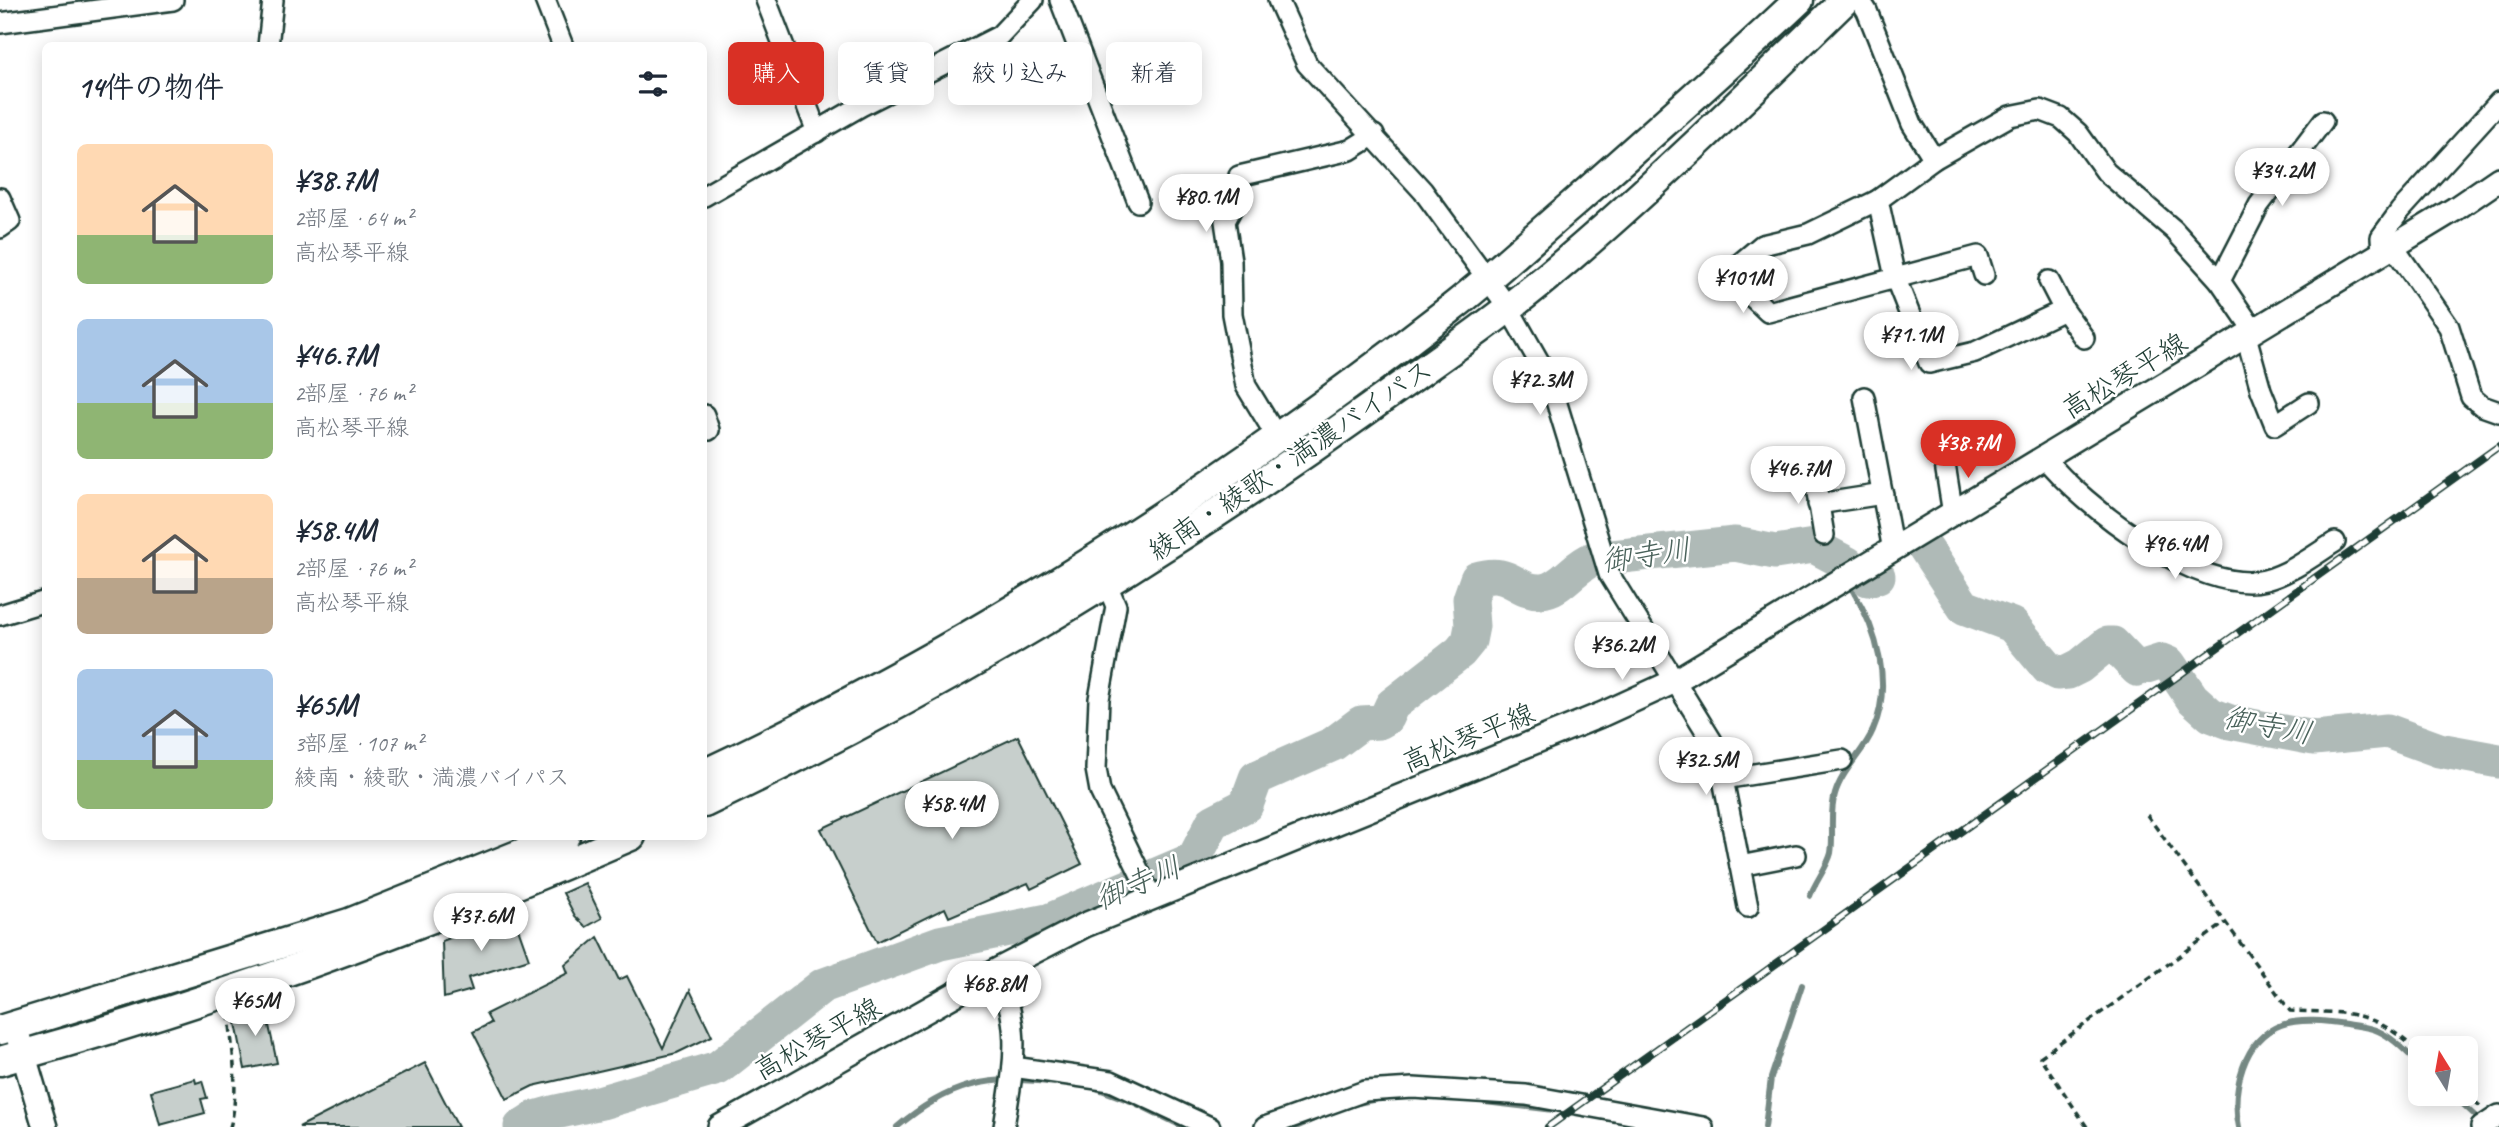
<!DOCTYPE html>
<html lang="ja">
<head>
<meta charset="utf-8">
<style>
	:root { --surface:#fff; --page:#f2f2f3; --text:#1f2937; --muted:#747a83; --accent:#d93025 }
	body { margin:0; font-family:Caveat,"Klee One",sans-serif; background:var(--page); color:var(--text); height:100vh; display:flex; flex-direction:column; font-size:26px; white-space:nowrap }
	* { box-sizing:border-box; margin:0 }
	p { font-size:23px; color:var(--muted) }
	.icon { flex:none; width:38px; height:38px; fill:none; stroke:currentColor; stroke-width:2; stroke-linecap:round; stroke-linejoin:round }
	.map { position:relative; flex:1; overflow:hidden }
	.side { position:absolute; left:42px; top:42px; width:665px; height:798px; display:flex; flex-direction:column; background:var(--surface); border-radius:10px; box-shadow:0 4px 18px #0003 }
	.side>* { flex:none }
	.banner { position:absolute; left:728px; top:42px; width:665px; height:63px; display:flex; gap:14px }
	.needle { width:46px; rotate:349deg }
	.buttons { position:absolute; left:2408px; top:1036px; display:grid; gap:14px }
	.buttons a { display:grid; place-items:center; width:70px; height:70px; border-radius:10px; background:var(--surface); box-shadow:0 4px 18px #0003; font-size:35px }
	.price { position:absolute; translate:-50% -60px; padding:0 16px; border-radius:24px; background:#fff; color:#222; font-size:23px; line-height:46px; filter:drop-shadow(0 2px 4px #0008) }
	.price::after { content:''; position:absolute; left:50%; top:42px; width:21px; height:16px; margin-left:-10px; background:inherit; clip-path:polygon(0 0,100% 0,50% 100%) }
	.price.current { background:var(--accent); color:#fff }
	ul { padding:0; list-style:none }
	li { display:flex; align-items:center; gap:21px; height:175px; padding:0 35px }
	li span { display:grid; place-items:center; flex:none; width:196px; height:140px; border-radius:10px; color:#555 }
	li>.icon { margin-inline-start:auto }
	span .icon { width:84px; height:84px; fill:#fffc; stroke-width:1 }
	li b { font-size:30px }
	h2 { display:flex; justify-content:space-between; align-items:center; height:84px; padding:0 35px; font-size:30px }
	.chip { padding:0 24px; border-radius:10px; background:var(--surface); box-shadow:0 4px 18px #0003; font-size:24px; line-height:63px }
	.chip.current { background:var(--accent); color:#fff }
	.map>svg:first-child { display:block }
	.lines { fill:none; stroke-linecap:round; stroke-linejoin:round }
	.stream { stroke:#758883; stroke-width:6 }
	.river { stroke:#afbab7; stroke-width:35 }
	.building { fill:#c7cfcc; stroke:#1f3d34; stroke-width:2 }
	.minor-casing { stroke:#1f3d34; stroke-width:24 }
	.major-casing { stroke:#1f3d34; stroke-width:28 }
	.highway-casing { stroke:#1f3d34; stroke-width:33 }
	.path { stroke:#1f3d34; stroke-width:3.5; stroke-dasharray:7 5; stroke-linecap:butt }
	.minor { stroke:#fff; stroke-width:19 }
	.major { stroke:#fff; stroke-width:23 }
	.highway { stroke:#fff; stroke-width:28 }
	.rail-casing { stroke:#1f3d34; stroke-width:8 }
	.rail { stroke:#fff; stroke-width:5; stroke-dasharray:16; stroke-linecap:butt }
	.labels { text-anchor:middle; stroke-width:5; stroke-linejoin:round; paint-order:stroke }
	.street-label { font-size:28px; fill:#1f3d34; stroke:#fff }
	.water-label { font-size:30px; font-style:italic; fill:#4a625b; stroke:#fff }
</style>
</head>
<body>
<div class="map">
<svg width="2499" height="1127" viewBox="0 0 2499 1127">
	<rect width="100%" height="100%" fill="#fff"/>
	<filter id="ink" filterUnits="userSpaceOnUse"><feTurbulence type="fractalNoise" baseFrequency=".0143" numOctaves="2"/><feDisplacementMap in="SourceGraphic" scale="14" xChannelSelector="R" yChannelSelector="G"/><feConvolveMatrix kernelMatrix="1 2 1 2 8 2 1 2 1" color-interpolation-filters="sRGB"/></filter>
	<g filter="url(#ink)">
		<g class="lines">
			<g class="stream">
				<path d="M1810 896C1815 882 1828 866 1831 853 1834 834 1829 813 1835 794 1842 770 1864 752 1873 730 1893 685 1877 630 1853 591L1871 580"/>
				<path d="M1096 1088 1133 1102 1184 1127"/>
				<path d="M2452 1094 2477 1117"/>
				<path d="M1485 1102 1554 1110"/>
				<path d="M1353 1104 1377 1099"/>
				<path d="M897 1127C948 1084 988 1074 1054 1083"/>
				<path d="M1296 1127 1314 1119"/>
				<path d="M1765 1127 1771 1078 1802 985"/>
				<path d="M2239 1127C2231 1091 2243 1039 2281 1025 2301 1018 2326 1021 2346 1024 2356 1026 2369 1027 2378 1031 2394 1038 2407 1053 2420 1065"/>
			</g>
			<g class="river">
				<path d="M1924 546 1964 607 2012 625 2048 668 2057 673 2068 672 2080 666 2107 644H2113L2137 669 2162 661 2169 664 2192 698 2211 715 2230 722 2314 738 2387 731 2439 750 2499 761"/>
				<path d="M1868 579 1878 576"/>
				<path d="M521 1127 535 1118 556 1112 602 1102 718 1068 822 986 940 943 1048 921 1194 859 1213 822 1246 805 1256 778 1333 744 1361 723 1379 722 1386 718 1392 705 1460 652 1469 641 1472 626 1470 599 1477 579C1511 568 1515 592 1541 591 1561 590 1574 566 1593 559L1735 544 1775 552 1814 546 1848 564"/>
			</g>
		</g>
		<g class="building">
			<path d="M1018 736 1082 864 1031 889 1028 883 949 917 945 908 877 942 821 829Z"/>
			<path d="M585 883 602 918 586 927 575 916 563 893Z"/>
			<path d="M513 914 529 959 468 978 472 990 444 998 442 941Z"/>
			<path d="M598 937 619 980 627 976 663 1048 690 990 712 1036 677 1053 533 1086 507 1099 473 1032 491 1023 486 1014 568 973 565 965Z"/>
			<path d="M265 1007 277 1063 245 1069 234 1013Z"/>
			<path d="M425 1063 458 1127H299Z"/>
			<path d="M195 1079 196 1083 202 1081 207 1098 201 1099 205 1113 160 1125 151 1091Z"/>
		</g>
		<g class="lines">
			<g class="minor-casing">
				<g id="minor">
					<path d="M545 0 563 46"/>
					<path d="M766 0 817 132"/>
					<path d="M1060 0 1138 202"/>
					<path d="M1278 0 1307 64 1423 191 1508 307 1550 381 1609 574 1712 741 1723 779 1748 907"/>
					<path d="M1860 0 1867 11 1912 124 1934 159"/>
					<path d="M0 23 173 0"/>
					<path d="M268 46 273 0"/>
					<path d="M704 196 861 106 999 36 1033 0"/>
					<path d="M0 198 10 221 0 228"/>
					<path d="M1878 200 1895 277 1929 363 1975 352 2064 310"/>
					<path d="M2393 246 2449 327 2471 397 2482 406 2499 412"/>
					<path d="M2382 253 2381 237 2400 211 2499 102"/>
					<path d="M1984 275 1978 256 1768 312 1747 292 1738 265 1762 245 1808 234 1878 200 1934 159 2010 116 2040 110 2061 118 2078 133 2106 172 2174 230 2220 281 2254 331"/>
					<path d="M2049 281 2064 310 2084 338"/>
					<path d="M2220 281 2259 205 2323 121"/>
					<path d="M2246 336 2261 390 2275 425 2309 403"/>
					<path d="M1864 397 1893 550"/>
					<path d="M704 415 709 430"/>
					<path d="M1277 437 1246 386 1232 314 1231 261 1225 221 1238 197 1239 176 1350 150 1374 135"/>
					<path d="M1943 452 1953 514"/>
					<path d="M2044 457C2082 506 2200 596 2265 580 2291 573 2313 556 2335 542"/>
					<path d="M1813 469 1824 535"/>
					<path d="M1818 504 1883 494"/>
					<path d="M1106 582 1116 606 1099 699 1096 769 1100 791 1152 898"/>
					<path d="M0 615 46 601"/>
					<path d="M1723 779 1842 760"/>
					<path d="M1740 866 1796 855"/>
					<path d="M996 971C1024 1027 1013 1068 1004 1127"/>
					<path d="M1013 1067 1111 1081 1210 1127"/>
					<path d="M1265 1127 1365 1091 1413 1088 1526 1095 1703 1127"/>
					<path d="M2481 1127 2499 1115"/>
				</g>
			</g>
			<g class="major-casing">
				<g id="major">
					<path d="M15 1026 45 1127"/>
					<path d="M720 1127 996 971 1085 925 1603 714 1675 681 2455 209 2499 179"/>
				</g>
			</g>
			<g class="highway-casing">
				<g id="highway">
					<path d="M704 774C969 650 1218 489 1449 310 1492 277 1532 239 1573 204 1649 137 1725 70 1799 0"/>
					<path d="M704 803C935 693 1155 561 1364 412 1425 368 1488 326 1546 278 1650 191 1748 95 1845 0"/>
					<path d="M0 1030 349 923 565 836"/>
					<path d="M0 1061C216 1002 426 926 631 836"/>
				</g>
			</g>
			<g class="path">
				<path d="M2147 815 2290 1011C2352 1013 2371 1009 2420 1053"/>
				<path d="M229 1014C232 1050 240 1093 230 1127"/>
				<path d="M2466 1093 2480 1106"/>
				<path d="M2087 1127 2040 1057 2225 923"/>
			</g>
			<use href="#minor" class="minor"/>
			<use href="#major" class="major"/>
			<use href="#highway" class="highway"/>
			<g class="rail-casing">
				<path id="rail" d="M1548 1127 2499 446"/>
			</g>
			<use href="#rail" class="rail"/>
		</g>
	</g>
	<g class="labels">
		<g class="street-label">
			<text transform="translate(2124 375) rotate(-31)" y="10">高松琴平線</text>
			<text transform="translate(1290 459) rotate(-34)" y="10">綾南・綾歌・満濃バイパス</text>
			<text transform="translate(1468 737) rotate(-22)" y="10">高松琴平線</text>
			<text transform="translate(817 1038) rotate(-29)" y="10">高松琴平線</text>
		</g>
		<g class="water-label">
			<text transform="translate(1646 555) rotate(-8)" y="10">御寺川</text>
			<text transform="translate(2268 725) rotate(11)" y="10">御寺川</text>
			<text transform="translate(1138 883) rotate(-23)" y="10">御寺川</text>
		</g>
	</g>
</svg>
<div class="buttons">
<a><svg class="needle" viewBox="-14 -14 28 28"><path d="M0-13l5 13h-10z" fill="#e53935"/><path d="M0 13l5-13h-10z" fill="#747a83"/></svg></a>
</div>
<b class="price" style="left:2282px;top:208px">¥34.2M</b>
<b class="price" style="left:1206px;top:234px">¥80.1M</b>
<b class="price" style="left:1743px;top:315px">¥101M</b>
<b class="price" style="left:1911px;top:372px">¥71.1M</b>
<b class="price" style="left:1540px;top:417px">¥72.3M</b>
<b class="price current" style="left:1968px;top:480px">¥38.7M</b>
<b class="price" style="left:1798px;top:506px">¥46.7M</b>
<b class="price" style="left:2175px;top:581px">¥96.4M</b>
<b class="price" style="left:1622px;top:682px">¥36.2M</b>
<b class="price" style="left:1706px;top:797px">¥32.5M</b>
<b class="price" style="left:952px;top:841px">¥58.4M</b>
<b class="price" style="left:481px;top:953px">¥37.6M</b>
<b class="price" style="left:994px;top:1021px">¥68.8M</b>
<b class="price" style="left:255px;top:1038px">¥65M</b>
<div class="banner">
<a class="chip current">購入</a>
<a class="chip">賃貸</a>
<a class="chip">絞り込み</a>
<a class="chip">新着</a>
</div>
<section class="side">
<h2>14件の物件<svg class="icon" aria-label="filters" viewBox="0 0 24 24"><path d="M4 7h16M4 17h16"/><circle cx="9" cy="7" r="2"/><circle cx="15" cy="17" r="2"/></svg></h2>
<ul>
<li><span style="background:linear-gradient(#ffd9b3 65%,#8fb573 0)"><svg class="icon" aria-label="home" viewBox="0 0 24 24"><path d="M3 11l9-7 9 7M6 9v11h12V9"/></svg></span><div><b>¥38.7M</b><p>2部屋 · 64 m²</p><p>高松琴平線</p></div></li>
<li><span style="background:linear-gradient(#a9c7e8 60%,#8fb573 0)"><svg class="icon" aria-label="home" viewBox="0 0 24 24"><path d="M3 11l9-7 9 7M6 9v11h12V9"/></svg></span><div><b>¥46.7M</b><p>2部屋 · 76 m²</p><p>高松琴平線</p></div></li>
<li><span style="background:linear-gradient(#ffd9b3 60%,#b9a48a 0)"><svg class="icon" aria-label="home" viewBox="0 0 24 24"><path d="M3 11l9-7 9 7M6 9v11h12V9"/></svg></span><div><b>¥58.4M</b><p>2部屋 · 76 m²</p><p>高松琴平線</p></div></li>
<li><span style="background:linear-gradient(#a9c7e8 65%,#8fb573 0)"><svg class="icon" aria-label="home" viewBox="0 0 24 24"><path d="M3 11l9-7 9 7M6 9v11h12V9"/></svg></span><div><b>¥65M</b><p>3部屋 · 107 m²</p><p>綾南・綾歌・満濃バイパス</p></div></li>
</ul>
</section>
</div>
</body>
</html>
